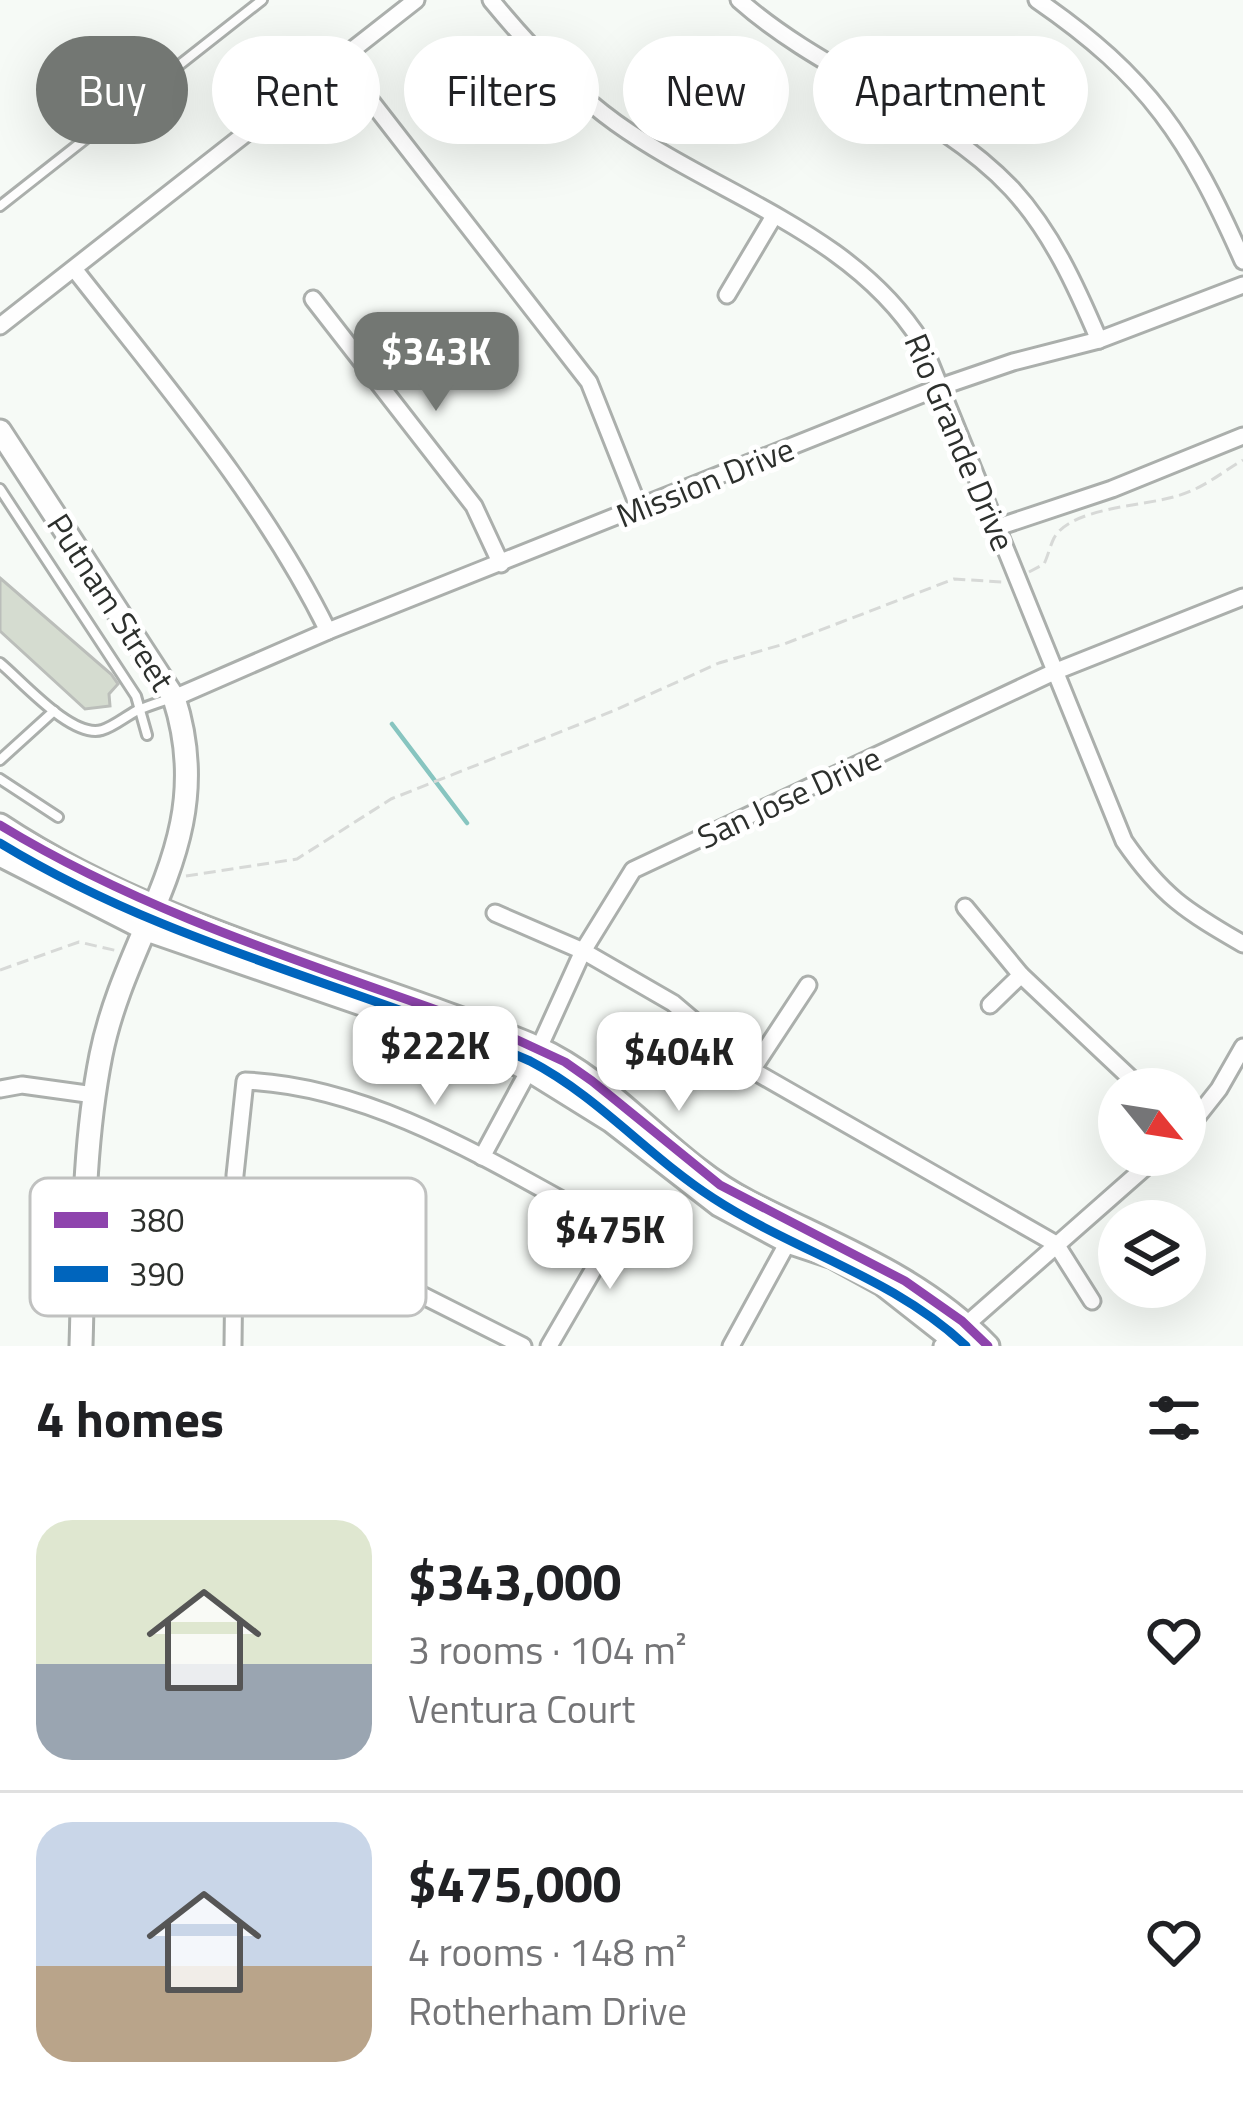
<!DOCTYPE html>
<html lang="en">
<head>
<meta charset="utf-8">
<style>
	:root { --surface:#fff; --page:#f2f2f2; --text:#202124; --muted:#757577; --line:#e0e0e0; --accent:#737773 }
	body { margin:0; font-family:"Titillium Web",sans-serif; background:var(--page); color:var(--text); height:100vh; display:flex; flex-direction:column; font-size:45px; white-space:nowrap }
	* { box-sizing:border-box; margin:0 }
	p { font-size:39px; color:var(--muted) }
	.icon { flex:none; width:66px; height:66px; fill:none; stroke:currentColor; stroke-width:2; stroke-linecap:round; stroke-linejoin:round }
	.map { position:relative; height:1346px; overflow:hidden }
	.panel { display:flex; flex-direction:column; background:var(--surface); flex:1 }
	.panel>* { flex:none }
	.top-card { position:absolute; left:36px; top:36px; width:1173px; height:108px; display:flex; gap:24px }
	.needle { width:78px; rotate:120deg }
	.tools { position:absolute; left:1098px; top:1068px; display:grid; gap:24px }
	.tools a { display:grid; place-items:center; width:108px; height:108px; border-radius:50%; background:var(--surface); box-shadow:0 12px 48px #0002; font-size:60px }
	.price { position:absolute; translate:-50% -102px; padding:0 27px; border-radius:24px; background:#fff; color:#222; font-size:39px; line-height:78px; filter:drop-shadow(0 3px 6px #0008) }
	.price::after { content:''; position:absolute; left:50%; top:72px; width:36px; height:27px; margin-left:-18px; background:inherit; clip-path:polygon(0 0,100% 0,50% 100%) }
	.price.on { background:var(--accent); color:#fff }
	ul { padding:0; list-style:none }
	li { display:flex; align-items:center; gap:36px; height:300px; padding:0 36px }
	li+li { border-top:3px solid var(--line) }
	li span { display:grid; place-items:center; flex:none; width:336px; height:240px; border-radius:36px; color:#555 }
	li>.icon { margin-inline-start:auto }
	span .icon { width:144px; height:144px; fill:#fffc; stroke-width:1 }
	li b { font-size:51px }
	h2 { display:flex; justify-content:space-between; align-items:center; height:144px; padding:0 36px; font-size:51px }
	.pill { padding:0 42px; border-radius:54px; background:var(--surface); box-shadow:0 12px 48px #0002; font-size:42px; line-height:108px }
	.pill.on { background:var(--accent); color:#fff }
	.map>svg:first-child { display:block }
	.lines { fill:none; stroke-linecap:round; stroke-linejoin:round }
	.stream { stroke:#87c5c0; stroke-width:4.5 }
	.building { fill:#d5dcd0; stroke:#bbbeba; stroke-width:3 }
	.lane-casing { stroke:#abafac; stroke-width:14 }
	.street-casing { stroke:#abafac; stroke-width:21 }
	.secondary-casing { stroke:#abafac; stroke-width:27 }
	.path { stroke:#d7d9d7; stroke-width:3; stroke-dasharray:12 6; stroke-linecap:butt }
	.lane { stroke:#fefefe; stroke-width:8 }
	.street { stroke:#fefefe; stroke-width:15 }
	.secondary { stroke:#fefefe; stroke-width:21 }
	.bus-1-casing { stroke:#fff; stroke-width:18 }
	.bus-2-casing { stroke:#fff; stroke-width:18 }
	.bus-1 { stroke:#8e44ad; stroke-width:9 }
	.bus-2 { stroke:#0065bd; stroke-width:9 }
	.labels { text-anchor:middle; stroke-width:10; stroke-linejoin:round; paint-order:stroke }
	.street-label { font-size:33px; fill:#2d302d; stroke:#fff }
	.key { fill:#fff; stroke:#c0c1c0; stroke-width:3 }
	.key-label { font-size:33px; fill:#2d302d }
</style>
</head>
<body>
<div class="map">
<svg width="1243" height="1346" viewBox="0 0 1243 1346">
	<rect width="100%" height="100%" fill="#f6faf6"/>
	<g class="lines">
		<path class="stream" d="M392 724 467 823"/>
	</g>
	<path class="building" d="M0 578 111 674 118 684 109 694 110 706 85 709 0 631Z"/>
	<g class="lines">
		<g class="lane-casing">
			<g id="lane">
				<path d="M0 206 262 0"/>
				<path d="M0 489 136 696 147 735"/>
				<path d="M0 663C22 681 72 739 102 730 113 727 125 717 136 711 147 706 160 702 172 698"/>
				<path d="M0 760 54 711"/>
				<path d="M0 779 58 817"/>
			</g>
		</g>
		<g class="street-casing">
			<g id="street">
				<path d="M491 0C528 45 569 89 616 123 718 196 853 232 922 343L1124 841C1162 896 1186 911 1243 944"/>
				<path d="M739 0C821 73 938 110 1012 189 1052 233 1076 286 1099 340"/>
				<path d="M1037 0C1149 77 1189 139 1243 261"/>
				<path d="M339 60 589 382 639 508"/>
				<path d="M75 270C165 385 263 499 328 631"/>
				<path d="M727 295 774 216"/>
				<path d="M313 299 474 506 501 564"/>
				<path d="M0 326 416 0"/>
				<path d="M995 528 1112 489 1243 436"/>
				<path d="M174 698 328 631 940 387 1013 362 1099 340 1243 285"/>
				<path d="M965 907 1021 975 1142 1089"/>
				<path d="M495 913 583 951 673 1003 752 1070 1056 1244 1092 1301"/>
				<path d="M990 1005 1021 975"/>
				<path d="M752 1070 808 985"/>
				<path d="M0 1089 22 1085 94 1095"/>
				<path d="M1185 1132 1219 1089 1243 1047"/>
				<path d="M482 1157 529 1070 583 951 633 870 1054 672 1243 597"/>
				<path d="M386 1277 523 1346"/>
				<path d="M233 1346 235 1175 245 1081C371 1086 490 1161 598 1220L599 1260 549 1346"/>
				<path d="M731 1346 788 1242"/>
				<path d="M942 1346 1159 1155"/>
			</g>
		</g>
		<g class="secondary-casing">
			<g id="secondary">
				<path d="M0 431 174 698C220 840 127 926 101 1055 82 1151 84 1248 81 1346"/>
				<path d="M0 825C131 912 287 956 434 1009 468 1022 503 1032 536 1047 617 1083 670 1162 749 1202 833 1245 921 1276 988 1346"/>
				<path d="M0 855 147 930 463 1039 529 1070 611 1121 719 1205 788 1242 833 1257 882 1284 961 1346"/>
			</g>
		</g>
		<g class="path">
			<path d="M1029 572 1044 564C1048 556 1050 546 1054 538 1071 507 1146 506 1177 496 1202 489 1221 473 1243 460"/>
			<path d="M186 876 297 859 391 799 613 711 719 663 784 644 954 579 1003 582"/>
			<path d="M0 970 79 942 118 951"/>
		</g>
		<use href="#lane" class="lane"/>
		<use href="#street" class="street"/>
		<use href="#secondary" class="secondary"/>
		<g class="bus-1-casing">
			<path id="bus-1" d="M0 825C159 922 337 972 511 1037L565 1062 592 1081 720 1185 905 1281 962 1321 988 1346"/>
		</g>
		<g class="bus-2-casing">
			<path id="bus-2" d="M0 843C169 946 351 983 530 1061 599 1097 648 1156 713 1198 796 1252 893 1277 966 1346"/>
		</g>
		<use href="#bus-1" class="bus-1"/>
		<use href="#bus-2" class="bus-2"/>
	</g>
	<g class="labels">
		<g class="street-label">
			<text transform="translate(960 442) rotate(67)" y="12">Rio Grande Drive</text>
			<text transform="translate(705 482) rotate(-22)" y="12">Mission Drive</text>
			<text transform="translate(111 602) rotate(57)" y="12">Putnam Street</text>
			<text transform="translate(789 797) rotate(-25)" y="12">San Jose Drive</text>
		</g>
	</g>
	<rect x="30" y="1178" width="396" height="138" rx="18" class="key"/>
	<rect x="54" y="1212" width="54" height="16" fill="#8e44ad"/>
	<rect x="54" y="1266" width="54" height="16" fill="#0065bd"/>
	<g class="key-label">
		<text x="129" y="1232">380</text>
		<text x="129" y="1286">390</text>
	</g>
</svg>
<div class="tools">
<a><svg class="needle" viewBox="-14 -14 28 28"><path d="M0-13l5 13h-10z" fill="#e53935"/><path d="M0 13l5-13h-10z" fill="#757577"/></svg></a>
<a><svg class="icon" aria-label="layers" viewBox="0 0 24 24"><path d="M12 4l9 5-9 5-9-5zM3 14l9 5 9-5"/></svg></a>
</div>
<b class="price on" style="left:436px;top:414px">$343K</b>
<b class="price" style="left:435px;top:1108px">$222K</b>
<b class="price" style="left:679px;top:1114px">$404K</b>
<b class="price" style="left:610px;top:1292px">$475K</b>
<div class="top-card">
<a class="pill on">Buy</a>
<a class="pill">Rent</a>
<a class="pill">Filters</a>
<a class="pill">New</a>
<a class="pill">Apartment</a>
</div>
</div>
<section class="panel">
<h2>4 homes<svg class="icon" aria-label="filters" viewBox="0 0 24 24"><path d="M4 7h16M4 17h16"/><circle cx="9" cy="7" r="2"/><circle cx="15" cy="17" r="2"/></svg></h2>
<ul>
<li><span style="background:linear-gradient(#dfe7d0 60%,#9aa5b1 0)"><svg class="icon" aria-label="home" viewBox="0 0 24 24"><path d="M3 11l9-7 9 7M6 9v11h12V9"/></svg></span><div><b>$343,000</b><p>3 rooms · 104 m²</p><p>Ventura Court</p></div><svg class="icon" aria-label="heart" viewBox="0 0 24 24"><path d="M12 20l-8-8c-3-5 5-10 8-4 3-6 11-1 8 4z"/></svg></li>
<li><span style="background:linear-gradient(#c9d6e8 60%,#b9a48a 0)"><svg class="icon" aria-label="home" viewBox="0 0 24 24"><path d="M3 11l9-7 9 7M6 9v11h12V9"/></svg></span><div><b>$475,000</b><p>4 rooms · 148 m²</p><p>Rotherham Drive</p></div><svg class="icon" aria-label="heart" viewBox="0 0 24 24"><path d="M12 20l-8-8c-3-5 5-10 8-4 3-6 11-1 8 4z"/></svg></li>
</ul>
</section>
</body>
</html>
